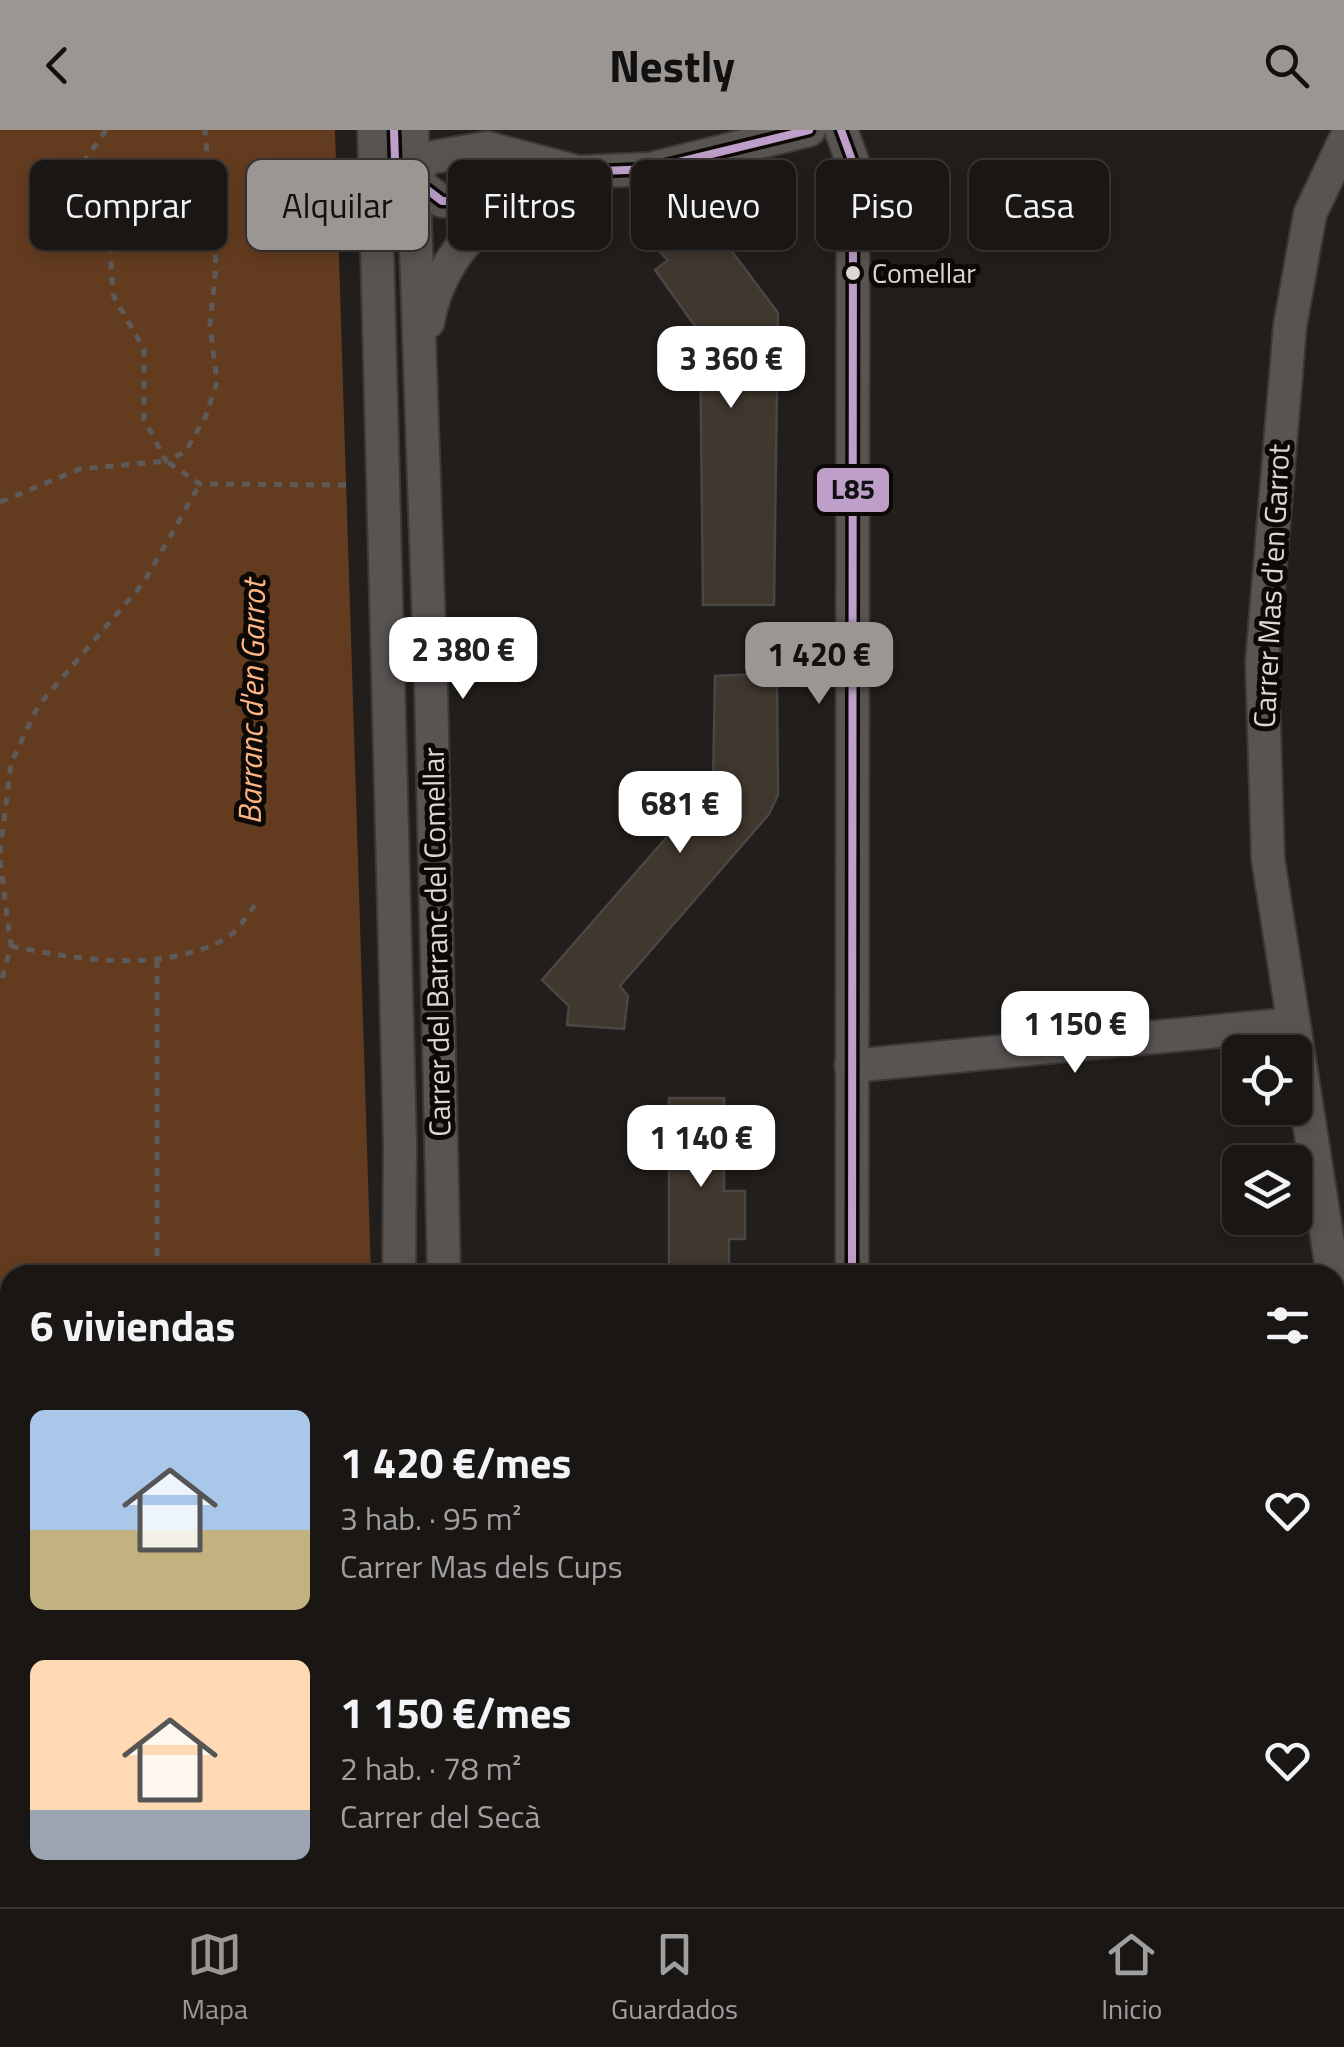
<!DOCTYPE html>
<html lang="es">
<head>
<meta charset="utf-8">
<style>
	:root { --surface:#1a1614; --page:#272322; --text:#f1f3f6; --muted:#9f9fa0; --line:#383534; --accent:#9c9693 }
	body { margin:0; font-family:"Titillium Web",sans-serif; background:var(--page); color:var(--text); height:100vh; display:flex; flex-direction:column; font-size:38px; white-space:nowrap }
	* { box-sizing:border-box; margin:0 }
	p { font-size:32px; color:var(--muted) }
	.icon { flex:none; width:55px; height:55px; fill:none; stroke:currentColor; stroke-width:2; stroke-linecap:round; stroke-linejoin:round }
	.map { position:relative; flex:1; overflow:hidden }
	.drawer { position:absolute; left:0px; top:1135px; width:1345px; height:642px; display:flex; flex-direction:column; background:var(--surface); border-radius:30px 30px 0 0; box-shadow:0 5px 15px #0003,0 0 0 2px var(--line) }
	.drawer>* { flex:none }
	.guide { position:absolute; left:30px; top:30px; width:1285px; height:90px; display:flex; gap:20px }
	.fabs { position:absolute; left:1222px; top:905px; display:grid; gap:20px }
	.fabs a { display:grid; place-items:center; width:90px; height:90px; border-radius:15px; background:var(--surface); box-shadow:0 5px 15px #0003,0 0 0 2px var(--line); font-size:50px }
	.price { position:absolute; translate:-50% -85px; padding:0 22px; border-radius:20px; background:#fff; color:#222; font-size:32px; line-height:65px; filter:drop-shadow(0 2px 5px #0008) }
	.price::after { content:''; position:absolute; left:50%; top:60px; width:30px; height:22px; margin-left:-15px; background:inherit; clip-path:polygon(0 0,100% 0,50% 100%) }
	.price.on { background:var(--accent); color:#111 }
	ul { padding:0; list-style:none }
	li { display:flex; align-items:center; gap:30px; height:250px; padding:0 30px }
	li span { display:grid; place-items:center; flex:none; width:280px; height:200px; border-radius:15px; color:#555 }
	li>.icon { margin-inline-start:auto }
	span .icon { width:120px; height:120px; fill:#fffc; stroke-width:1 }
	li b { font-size:42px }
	h2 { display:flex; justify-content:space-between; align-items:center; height:120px; padding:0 30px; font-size:42px }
	.chip { padding:0 35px; border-radius:15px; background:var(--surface); box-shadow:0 5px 15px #0003,0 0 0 2px var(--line); font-size:35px; line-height:90px }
	.chip.on { background:var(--accent); color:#111 }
	header { display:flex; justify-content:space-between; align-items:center; height:130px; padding:0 30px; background:var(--accent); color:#111; font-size:45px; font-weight:700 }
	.dock { display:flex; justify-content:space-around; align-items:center; height:140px; border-top:2px solid var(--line); background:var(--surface); font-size:28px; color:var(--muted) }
	.dock a { display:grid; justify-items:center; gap:5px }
	.dock .on { color:var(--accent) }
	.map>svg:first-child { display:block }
	.forest { fill:#633c1f }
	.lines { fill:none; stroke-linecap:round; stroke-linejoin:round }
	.stream { stroke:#643b1e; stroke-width:9 }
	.building { fill:#40372e; stroke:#4a4643; stroke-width:2.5 }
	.minor-casing { stroke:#3d3937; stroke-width:36 }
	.path { stroke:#5e5a59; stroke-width:5; stroke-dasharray:8 8; stroke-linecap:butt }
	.minor { stroke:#585452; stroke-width:32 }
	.bus-1-casing { stroke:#0c0806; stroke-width:15 }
	.bus-1 { stroke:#be9fca; stroke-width:8 }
	.bus-dot { fill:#ddd7d3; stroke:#0c0806; stroke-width:4 }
	.labels { text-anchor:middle; stroke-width:10; stroke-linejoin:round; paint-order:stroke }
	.bus-label { font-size:28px; fill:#ddd7d3; stroke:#0c0806; text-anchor:start }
	.street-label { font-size:30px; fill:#ddd7d3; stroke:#0c0806 }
	.water-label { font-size:32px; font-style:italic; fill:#feb583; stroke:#0c0806 }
	.line-badge { stroke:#0c0806; stroke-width:4 }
	.pale-badge-label { font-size:28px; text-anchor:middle; font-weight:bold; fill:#111 }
</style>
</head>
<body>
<header><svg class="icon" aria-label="back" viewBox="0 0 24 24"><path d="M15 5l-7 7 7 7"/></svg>Nestly<svg class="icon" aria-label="search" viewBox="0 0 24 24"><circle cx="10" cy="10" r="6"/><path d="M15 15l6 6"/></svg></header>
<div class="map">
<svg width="1344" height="1777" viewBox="0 0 1344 1777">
	<rect width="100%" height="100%" fill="#221e1b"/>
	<path class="forest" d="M0 0H335L371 1145H10V1768H362L361 1777H0Z"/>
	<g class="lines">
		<g class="stream">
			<path d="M256 0 281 302 269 1145"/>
			<path d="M0 398 94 371 281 302"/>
			<path d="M261 1777V1768"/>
		</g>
	</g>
	<g class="building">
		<path d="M701 80 778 183 774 475H703L700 203 655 140 668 130 653 115Z"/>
		<path d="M777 543 778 665 769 684 620 856 628 866 624 899 567 895 569 876 542 850 713 654 715 546Z"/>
		<path d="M669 968H724V1061H745V1109H729V1145H669Z"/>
	</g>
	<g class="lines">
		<g class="minor-casing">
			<g id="minor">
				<path d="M374 0 400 1014 399 1145"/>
				<path d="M412 0 431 557 444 1145"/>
				<path d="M841 0 853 33 852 1145"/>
				<path d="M401 43 442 71H485L524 65 578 42 650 39 809 0"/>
				<path d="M407 57 427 28 487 18 578 42"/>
				<path d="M428 192C437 137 470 103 510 67"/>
				<path d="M851 936 1292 894"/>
				<path d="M1333 1145 1268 729 1262 532 1290 196 1310 84 1344 12"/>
				<path d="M1335 1157C1343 1260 1344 1370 1335 1473"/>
				<path d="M413 1768V1777"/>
				<path d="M438 1768 444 1777"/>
				<path d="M855 1768V1777"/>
				<path d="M1271 1777 1273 1768"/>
			</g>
		</g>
		<g class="path">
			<path d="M106 0 81 36 110 115 113 165 144 219V289L166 331 185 322 205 288 217 252 210 195 216 137 205 0"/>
			<path d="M0 372 80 339 166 331 200 354 353 355"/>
			<path d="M0 723 11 633 38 576 144 452 200 354"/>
			<path d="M0 730 11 816 0 856"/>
			<path d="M11 816C78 830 162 843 225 809 237 803 247 785 256 774"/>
			<path d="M157 830V1145"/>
			<path d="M122 1777 124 1768"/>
		</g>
		<use href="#minor" class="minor"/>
		<g class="bus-1-casing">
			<g id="bus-1">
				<path d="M394 0 395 30 403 47 413 49 442 71H485L524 65 578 42 650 39 809 0"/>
				<path d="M841 0 853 33 852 1145"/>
			</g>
		</g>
		<use href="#bus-1" class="bus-1"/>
	</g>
	<circle class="bus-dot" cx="853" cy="143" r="9"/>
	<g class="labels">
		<g class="bus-label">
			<text x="872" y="153">Comellar</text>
		</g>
		<g class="street-label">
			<text transform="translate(1272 456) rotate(-87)" y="10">Carrer Mas d'en Garrot</text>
			<text transform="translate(437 812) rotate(-91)" y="10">Carrer del Barranc del Comellar</text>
		</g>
		<g class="water-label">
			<text transform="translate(252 572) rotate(-89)" y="11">Barranc d'en Garrot</text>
		</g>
	</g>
	<rect class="line-badge" x="815" y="336" width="76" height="48" rx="10" fill="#be9fca"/>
	<g class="pale-badge-label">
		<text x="853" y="369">L85</text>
	</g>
</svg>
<div class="fabs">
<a><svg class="icon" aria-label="locate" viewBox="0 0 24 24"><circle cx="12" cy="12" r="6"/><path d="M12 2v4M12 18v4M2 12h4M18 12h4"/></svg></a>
<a><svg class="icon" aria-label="layers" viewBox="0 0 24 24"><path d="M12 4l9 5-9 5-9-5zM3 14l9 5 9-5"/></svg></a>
</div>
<b class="price" style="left:731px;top:281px">3 360 €</b>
<b class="price" style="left:463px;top:572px">2 380 €</b>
<b class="price on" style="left:819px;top:577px">1 420 €</b>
<b class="price" style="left:680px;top:726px">681 €</b>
<b class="price" style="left:1075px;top:946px">1 150 €</b>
<b class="price" style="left:701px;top:1060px">1 140 €</b>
<div class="guide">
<a class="chip">Comprar</a>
<a class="chip on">Alquilar</a>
<a class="chip">Filtros</a>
<a class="chip">Nuevo</a>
<a class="chip">Piso</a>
<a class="chip">Casa</a>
</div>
<section class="drawer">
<h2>6 viviendas<svg class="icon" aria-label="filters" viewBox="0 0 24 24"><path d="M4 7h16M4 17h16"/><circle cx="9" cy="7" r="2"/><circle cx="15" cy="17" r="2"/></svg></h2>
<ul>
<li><span style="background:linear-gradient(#a9c7e8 60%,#c2b280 0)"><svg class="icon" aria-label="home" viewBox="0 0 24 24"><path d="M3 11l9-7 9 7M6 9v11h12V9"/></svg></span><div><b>1 420 €/mes</b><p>3 hab. · 95 m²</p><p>Carrer Mas dels Cups</p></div><svg class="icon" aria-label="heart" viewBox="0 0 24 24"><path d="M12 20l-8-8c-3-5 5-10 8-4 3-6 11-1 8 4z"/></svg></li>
<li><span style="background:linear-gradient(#ffd9b3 75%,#9aa5b1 0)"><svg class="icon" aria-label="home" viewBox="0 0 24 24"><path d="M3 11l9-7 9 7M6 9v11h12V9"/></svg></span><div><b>1 150 €/mes</b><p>2 hab. · 78 m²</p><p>Carrer del Secà</p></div><svg class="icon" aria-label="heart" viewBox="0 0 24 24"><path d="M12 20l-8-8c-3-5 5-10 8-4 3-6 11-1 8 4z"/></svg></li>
</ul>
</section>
</div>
<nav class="dock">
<a class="on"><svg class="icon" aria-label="map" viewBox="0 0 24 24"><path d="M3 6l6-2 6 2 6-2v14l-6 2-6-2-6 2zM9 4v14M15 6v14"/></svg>Mapa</a>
<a><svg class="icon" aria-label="saved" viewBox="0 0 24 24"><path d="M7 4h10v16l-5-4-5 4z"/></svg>Guardados</a>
<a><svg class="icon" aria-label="home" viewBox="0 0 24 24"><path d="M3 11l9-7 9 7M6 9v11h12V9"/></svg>Inicio</a>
</nav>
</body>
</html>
